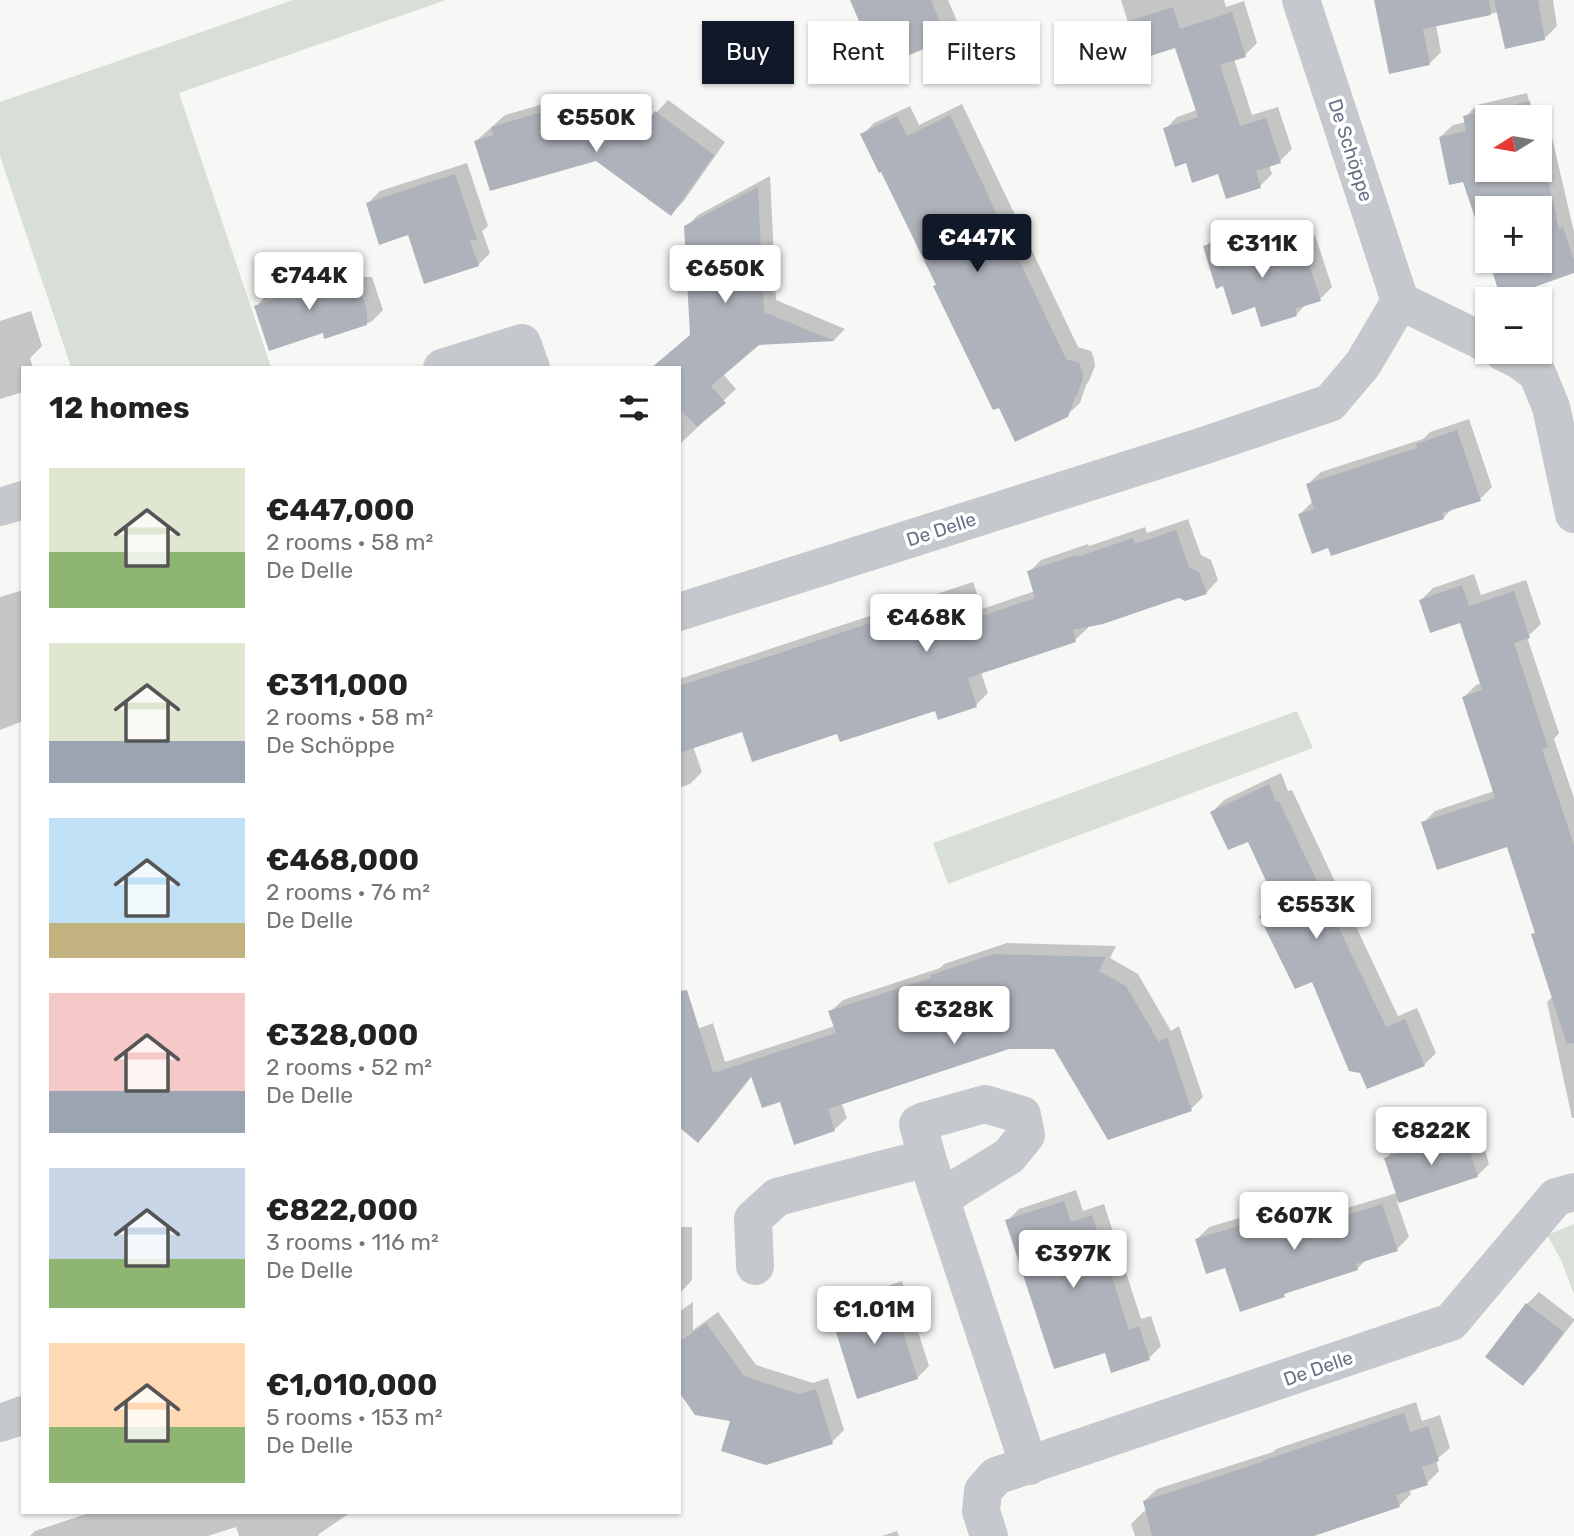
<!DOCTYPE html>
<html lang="en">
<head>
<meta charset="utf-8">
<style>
	:root { --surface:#fff; --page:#f6f6f6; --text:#222; --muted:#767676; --accent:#111827 }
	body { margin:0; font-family:Rubik,sans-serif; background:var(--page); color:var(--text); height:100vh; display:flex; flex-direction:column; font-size:26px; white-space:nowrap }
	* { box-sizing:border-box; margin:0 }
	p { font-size:23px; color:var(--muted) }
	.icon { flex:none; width:38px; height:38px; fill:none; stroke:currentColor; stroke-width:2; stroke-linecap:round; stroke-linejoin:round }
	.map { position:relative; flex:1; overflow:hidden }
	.side { position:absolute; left:21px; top:366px; width:660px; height:1148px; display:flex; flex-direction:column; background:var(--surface); border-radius:0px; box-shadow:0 2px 5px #0004 }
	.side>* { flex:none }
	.top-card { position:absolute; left:702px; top:21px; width:665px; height:63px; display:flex; gap:14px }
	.needle { width:46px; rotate:259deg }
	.buttons { position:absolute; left:1475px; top:105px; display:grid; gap:14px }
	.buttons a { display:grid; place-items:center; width:77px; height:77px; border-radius:0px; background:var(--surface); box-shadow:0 2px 5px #0004; font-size:35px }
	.price { position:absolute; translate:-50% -60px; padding:0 16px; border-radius:7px; background:#fff; color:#222; font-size:23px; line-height:46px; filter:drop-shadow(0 2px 4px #0008) }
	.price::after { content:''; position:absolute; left:50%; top:42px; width:21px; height:16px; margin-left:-10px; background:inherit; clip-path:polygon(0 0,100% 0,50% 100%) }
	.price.selected { background:var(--accent); color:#fff }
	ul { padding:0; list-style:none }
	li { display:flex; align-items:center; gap:21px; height:175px; padding:0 28px }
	li span { display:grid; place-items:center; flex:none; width:196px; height:140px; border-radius:0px; color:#555 }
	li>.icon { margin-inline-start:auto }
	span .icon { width:84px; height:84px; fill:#fffc; stroke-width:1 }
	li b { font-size:30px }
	h2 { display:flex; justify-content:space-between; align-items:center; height:84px; padding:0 28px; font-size:30px }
	.pill { padding:0 24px; border-radius:0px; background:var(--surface); box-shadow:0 2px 5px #0004; font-size:24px; line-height:63px }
	.pill.selected { background:var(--accent); color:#fff }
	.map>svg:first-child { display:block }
	.green { fill:#d8dfd6 }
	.shadow { fill:#0003 }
	.building { fill:#aeb3bb }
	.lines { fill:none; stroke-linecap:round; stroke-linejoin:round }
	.street { stroke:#c5c8cc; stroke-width:38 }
	.labels { text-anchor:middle; stroke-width:7; stroke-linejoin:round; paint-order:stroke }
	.street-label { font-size:19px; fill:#677286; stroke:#fff }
</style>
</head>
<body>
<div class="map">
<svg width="1574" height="1536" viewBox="0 0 1574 1536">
	<rect width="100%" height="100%" fill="#f7f8f5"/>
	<g class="green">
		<path d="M293 0H446L179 93 271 367H71L0 156V102Z"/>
		<path d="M1297 711 1313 748 948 884 933 843Z"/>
		<path d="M1574 1224V1294L1561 1260 1547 1235Z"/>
	</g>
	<g class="shadow">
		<path d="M852 0H948L959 26 946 38 880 66Z"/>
		<path d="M1121 0H1224L1226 7 1244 1 1257 43 1245 55 1234 59 1252 115 1278 107 1292 149 1280 161 1269 165 1272 174 1260 186 1187 161 1165 129 1177 117 1197 110 1177 46 1139 58Z"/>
		<path d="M1376 0H1553L1557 26 1545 38 1499 12 1436 25 1441 52 1429 64Z"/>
		<path d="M1527 93 1533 117H1488V170H1540V136L1551 133 1574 232V268L1495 276 1490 261H1540V208H1488L1464 180 1440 137 1453 125 1466 122 1465 117 1477 105Z"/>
		<path d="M574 95 575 104 596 98 609 141 626 117 638 105 653 116 668 100 725 142 683 202 671 214 596 159 476 141 505 115Z"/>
		<path d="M962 104 1078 347 1091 351 1094 359 1095 366 1089 381 1086 385 1080 403 1067 415 938 285 882 169 862 135 874 123 910 106 919 125Z"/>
		<path d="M467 163 488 226 482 231 490 253 478 265 409 233 368 203 380 191Z"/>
		<path d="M770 176 776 300 845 329 834 340 759 343 723 374 736 389 707 416 702 423 679 445V368L691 334 686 227 698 215Z"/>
		<path d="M1254 222 1264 252 1315 235 1332 287 1320 299 1307 303 1296 315 1256 305 1224 284 1205 247 1217 235Z"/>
		<path d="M304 255 325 266 331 287 359 277H372L383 310 371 322 326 337 324 331 256 306 268 294 279 291 291 267Z"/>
		<path d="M31 311 42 346 30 358 33 368H23V392L0 399V321Z"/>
		<path d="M1469 419 1492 487 1480 499 1453 508 1443 518 1329 546 1300 514 1312 502 1308 484 1321 472 1423 439 1430 432Z"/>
		<path d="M1188 519 1201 555 1211 560 1218 580 1206 593 1179 596 1087 625 1088 628 1075 640 981 672 988 693 976 705 936 709 838 732 743 730 693 746 702 772 690 784 679 788V679L973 582 982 609 1035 591 1029 572 1041 560 1088 544 1089 546 1145 527 1147 533Z"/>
		<path d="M1474 574 1481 595 1526 580 1541 624 1527 637 1559 733 1554 739 1574 798V1118H1572L1547 1002 1553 996 1533 935 1537 931 1508 845 1423 823 1435 811 1494 791 1464 697 1476 685 1482 683 1461 621 1421 600 1433 588Z"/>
		<path d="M23 590V721L0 730V597Z"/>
		<path d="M1281 773 1288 791 1292 790 1398 1016 1417 1008 1436 1053 1424 1065 1312 979 1261 917 1273 905 1277 902 1249 840 1212 812 1224 800Z"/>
		<path d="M1007 943 1116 946 1110 958 1138 974 1171 1031 1179 1026 1203 1097 1191 1109 1055 1048 1008 1047 841 1102 847 1118 834 1130 781 1100 753 1075 710 1129 698 1141 681 1127 679 1130V1037L682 1035 713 1023 725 1062 835 1026 830 1012 843 1000 940 968 944 964Z"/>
		<path d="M1476 1120 1489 1164 1477 1176 1397 1202 1409 1237 1397 1249 1367 1259 1357 1269 1288 1291 1284 1295 1226 1266 1197 1239 1209 1227 1324 1193 1330 1213 1397 1193 1386 1158 1398 1146Z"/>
		<path d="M1076 1190 1083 1211 1104 1204 1141 1319 1151 1316 1161 1346 1149 1358 1007 1221 1019 1209Z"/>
		<path d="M679 1227H692V1280L680 1293H679Z"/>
		<path d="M902 1281 929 1366 917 1378 832 1313 844 1301Z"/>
		<path d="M1539 1292 1574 1319V1321L1535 1372 1523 1384 1487 1356 1527 1304Z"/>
		<path d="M693 1302V1330L718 1312 756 1365 813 1383 828 1378 844 1430 832 1442 733 1419 679 1389V1312Z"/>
		<path d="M1416 1402 1422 1421 1440 1415 1450 1448 1436 1460 1439 1471 1427 1483 1409 1489 1411 1494 1399 1506 1287 1536H1135L1131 1524 1143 1512 1147 1510 1144 1501 1157 1489 1273 1452 1276 1449Z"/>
		<path d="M92 1512H351L319 1534 318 1536H239L236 1527 208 1536H30L35 1531Z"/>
		<path d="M897 1531 899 1536H882Z"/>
	</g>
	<g class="building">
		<path d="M850 0H931L947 39 879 68Z"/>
		<path d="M1374 0H1489L1491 15 1423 29 1430 65 1389 74Z"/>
		<path d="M1494 0H1538L1545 40 1505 49Z"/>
		<path d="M1173 7 1180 29 1232 12 1246 57 1220 65 1240 126 1266 118 1281 163 1256 171 1261 188 1226 199 1218 174 1192 183 1186 163 1175 167 1163 128 1198 117 1175 48 1138 60 1126 22Z"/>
		<path d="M1530 101 1533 117H1488V170H1540V146L1559 229 1563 227 1574 260V273L1501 299 1489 261H1540V208H1488V257L1463 182 1449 185 1439 137 1466 131 1463 116Z"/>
		<path d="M562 106 564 115 584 109 597 154 625 116 642 129 655 111 714 155 671 216 596 161 490 191 474 141 493 135 491 127Z"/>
		<path d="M950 115 1066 359 1079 363 1083 372V379L1077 395 1075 397 1068 417 1015 442 999 408 993 410 933 286 936 285 881 172 879 173 860 134 897 116 907 136Z"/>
		<path d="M455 174 477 239 470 241 479 266 424 284 408 235 379 245 366 203Z"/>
		<path d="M758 187 764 312 835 341 759 345 711 386 726 403 697 427 682 411 679 413V368H651L690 335 684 226Z"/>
		<path d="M1242 233 1252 263 1303 246 1321 301 1295 309 1297 316 1261 327 1255 307 1232 315 1223 286 1216 289 1203 246Z"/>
		<path d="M290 266 313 278 319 298 358 284 367 311V325L324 339 323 333 269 351 254 306 273 300Z"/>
		<path d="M1457 430 1481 501 1442 513 1444 519 1331 556 1328 548 1312 554 1298 514 1314 509 1306 484 1417 448 1416 444Z"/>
		<path d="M1176 530 1189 567 1199 572 1207 594 1185 601 1179 598 1103 624 1073 630 1076 642 968 678 977 707 938 720 935 711 840 742 837 734 752 762 742 732 679 753V686L961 593 970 620 1035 598 1027 571 1076 555 1077 557 1133 538 1135 544Z"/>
		<path d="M1462 585 1469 606 1514 591 1530 638 1514 643 1548 747 1542 749 1574 845V1043L1567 1044 1531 934 1535 933 1507 847 1437 870 1421 822 1495 798 1462 697 1482 690 1460 623 1430 633 1419 600Z"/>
		<path d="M1269 784 1276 802 1279 801 1386 1027 1405 1019 1425 1066 1367 1089 1360 1073 1349 1071 1312 982 1295 989 1259 916 1278 907 1248 842 1228 850 1210 812Z"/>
		<path d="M993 954 1106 957 1099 971 1126 986 1159 1042 1167 1037 1192 1111 1108 1140 1054 1049H1009L828 1109 835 1131 794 1145 780 1102 762 1108 751 1076 698 1143 679 1127V991L687 990 713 1073 836 1033 828 1011 931 978 930 975Z"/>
		<path d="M1464 1131 1478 1177 1399 1203 1384 1158Z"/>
		<path d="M1064 1201 1071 1222 1092 1215 1129 1330 1139 1326 1150 1360 1111 1373 1105 1353 1054 1369 1005 1220Z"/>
		<path d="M1312 1204 1318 1224 1382 1204 1398 1251 1356 1264 1358 1270 1284 1294 1285 1297 1240 1312 1225 1268 1206 1274 1195 1239Z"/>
		<path d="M890 1292 918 1379 857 1399 830 1313Z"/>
		<path d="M1526 1303 1564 1332 1523 1386 1485 1357Z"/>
		<path d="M706 1323 744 1376 799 1394 816 1389 833 1444 766 1465 721 1451 730 1421 695 1415 679 1392V1342Z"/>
		<path d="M1404 1413 1410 1432 1428 1426 1439 1461 1422 1467 1428 1485 1396 1495 1400 1507 1314 1536H1152L1143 1501 1262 1462V1461Z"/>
	</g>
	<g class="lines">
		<g class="street">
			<path d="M1301 0 1400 301 1488 344"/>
			<path d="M1503 352 1519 360 1537 373 1551 407 1574 514"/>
			<path d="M442 368 522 343 531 368"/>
			<path d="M0 507 23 500"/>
			<path d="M679 612 1203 446 1330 403 1363 364 1400 301"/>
			<path d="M941 1198 1009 1156 1026 1135 1022 1115 985 1104 924 1121 918 1124 927 1158 1029 1466"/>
			<path d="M755 1266 753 1219 777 1197 927 1158"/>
			<path d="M0 1423 23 1415"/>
			<path d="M989 1536 981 1511 983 1491 996 1476 1451 1322 1556 1197 1574 1192"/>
		</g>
	</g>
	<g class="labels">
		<g class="street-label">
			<text transform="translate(1351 150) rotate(72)" y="7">De Schöppe</text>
			<text transform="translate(941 529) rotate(-18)" y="7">De Delle</text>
			<text transform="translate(1318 1368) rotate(-19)" y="7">De Delle</text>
		</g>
	</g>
</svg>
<div class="buttons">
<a><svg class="needle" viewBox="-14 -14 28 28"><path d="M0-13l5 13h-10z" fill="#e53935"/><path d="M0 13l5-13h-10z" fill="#767676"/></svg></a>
<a>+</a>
<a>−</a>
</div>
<b class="price" style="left:596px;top:154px">€550K</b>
<b class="price selected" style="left:977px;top:274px">€447K</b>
<b class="price" style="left:1262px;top:280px">€311K</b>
<b class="price" style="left:725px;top:305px">€650K</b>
<b class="price" style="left:309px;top:312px">€744K</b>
<b class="price" style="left:926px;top:654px">€468K</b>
<b class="price" style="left:1316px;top:941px">€553K</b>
<b class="price" style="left:954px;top:1046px">€328K</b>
<b class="price" style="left:1431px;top:1167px">€822K</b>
<b class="price" style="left:1294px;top:1252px">€607K</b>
<b class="price" style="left:1073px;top:1290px">€397K</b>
<b class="price" style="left:874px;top:1346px">€1.01M</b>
<div class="top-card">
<a class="pill selected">Buy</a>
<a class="pill">Rent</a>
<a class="pill">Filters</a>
<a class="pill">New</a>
</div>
<section class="side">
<h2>12 homes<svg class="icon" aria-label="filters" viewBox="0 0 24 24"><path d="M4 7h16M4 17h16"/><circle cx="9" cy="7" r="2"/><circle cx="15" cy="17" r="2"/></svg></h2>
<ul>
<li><span style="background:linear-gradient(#dfe7d0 60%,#8fb573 0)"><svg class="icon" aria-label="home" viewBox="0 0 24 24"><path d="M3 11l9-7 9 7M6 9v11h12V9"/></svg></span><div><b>€447,000</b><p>2 rooms · 58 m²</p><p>De Delle</p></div></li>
<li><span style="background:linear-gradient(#dfe7d0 70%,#9aa5b1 0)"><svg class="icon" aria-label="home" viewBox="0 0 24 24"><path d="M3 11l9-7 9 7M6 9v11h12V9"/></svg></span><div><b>€311,000</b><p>2 rooms · 58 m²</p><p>De Schöppe</p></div></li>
<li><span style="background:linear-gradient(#bfe0f5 75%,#c2b280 0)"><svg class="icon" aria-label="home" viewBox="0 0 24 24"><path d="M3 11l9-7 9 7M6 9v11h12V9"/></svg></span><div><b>€468,000</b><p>2 rooms · 76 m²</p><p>De Delle</p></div></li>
<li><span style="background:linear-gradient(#f6c9c9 70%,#9aa5b1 0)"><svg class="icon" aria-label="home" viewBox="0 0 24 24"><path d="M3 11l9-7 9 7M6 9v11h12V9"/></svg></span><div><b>€328,000</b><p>2 rooms · 52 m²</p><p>De Delle</p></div></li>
<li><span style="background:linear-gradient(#c9d6e8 65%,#8fb573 0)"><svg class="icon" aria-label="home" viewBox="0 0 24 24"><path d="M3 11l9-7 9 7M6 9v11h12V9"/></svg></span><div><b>€822,000</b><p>3 rooms · 116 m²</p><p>De Delle</p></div></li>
<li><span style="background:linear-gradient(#ffd9b3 60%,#8fb573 0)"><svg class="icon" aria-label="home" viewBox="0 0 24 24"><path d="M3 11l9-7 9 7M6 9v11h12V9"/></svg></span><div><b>€1,010,000</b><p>5 rooms · 153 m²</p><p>De Delle</p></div></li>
</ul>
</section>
</div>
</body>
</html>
